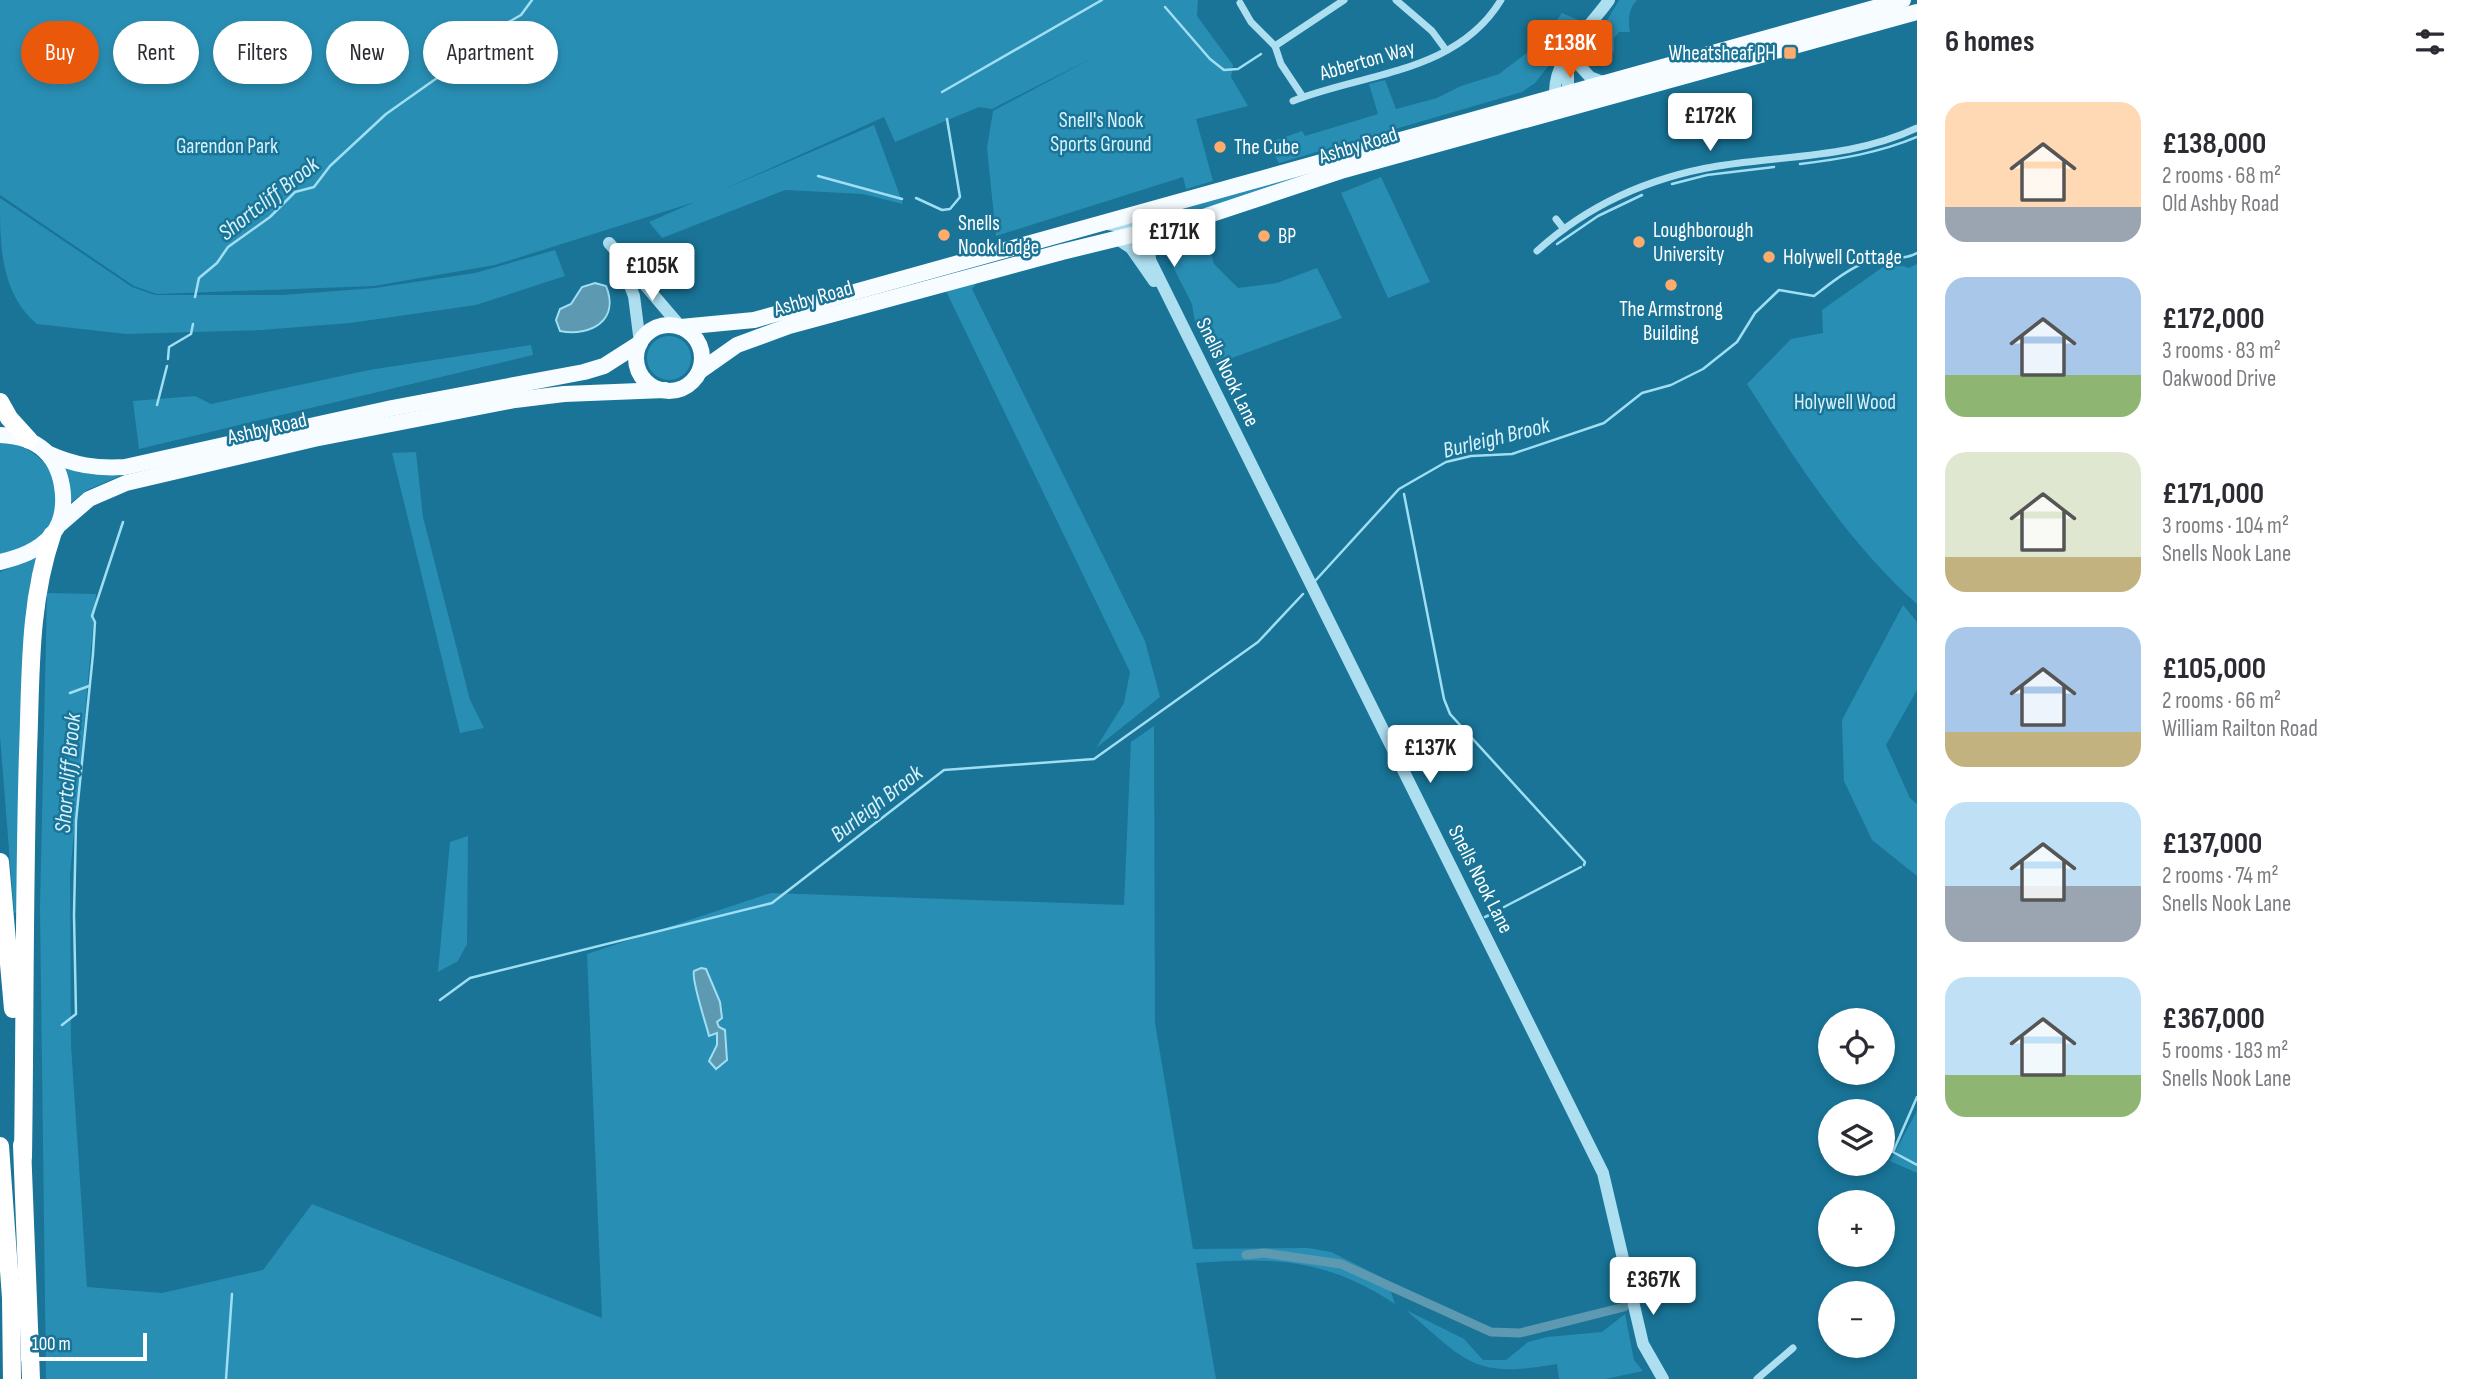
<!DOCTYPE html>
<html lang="en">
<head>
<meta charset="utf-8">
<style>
	:root { --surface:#fff; --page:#f7f7f7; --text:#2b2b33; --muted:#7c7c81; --accent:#ea580c }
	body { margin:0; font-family:"Sofia Sans Condensed",sans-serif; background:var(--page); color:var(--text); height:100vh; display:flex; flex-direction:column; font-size:26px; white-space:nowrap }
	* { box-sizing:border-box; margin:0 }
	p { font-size:23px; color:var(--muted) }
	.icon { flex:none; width:38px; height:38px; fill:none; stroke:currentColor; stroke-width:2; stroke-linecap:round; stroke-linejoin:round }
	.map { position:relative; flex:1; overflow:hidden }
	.panel { display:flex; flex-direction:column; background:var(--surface); width:560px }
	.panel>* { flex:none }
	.top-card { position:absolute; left:21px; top:21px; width:665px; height:63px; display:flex; gap:14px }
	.fabs { position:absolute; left:1818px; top:1008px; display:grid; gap:14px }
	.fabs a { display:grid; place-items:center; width:77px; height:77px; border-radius:50%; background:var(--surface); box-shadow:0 4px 10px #0003; font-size:35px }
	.scale { position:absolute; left:21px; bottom:18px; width:126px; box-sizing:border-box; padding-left:7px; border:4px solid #fff; border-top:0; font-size:19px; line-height:24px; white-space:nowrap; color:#fff; -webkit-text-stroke:5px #197497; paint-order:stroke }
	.price { position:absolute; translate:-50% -60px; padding:0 16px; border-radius:7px; background:#fff; color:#222; font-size:23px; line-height:46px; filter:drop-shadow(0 2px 4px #0008) }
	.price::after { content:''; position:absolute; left:50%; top:42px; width:21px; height:16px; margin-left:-10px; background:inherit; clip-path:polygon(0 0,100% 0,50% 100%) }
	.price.selected { background:var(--accent); color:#fff }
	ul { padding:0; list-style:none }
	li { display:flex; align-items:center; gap:21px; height:175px; padding:0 28px }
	li span { display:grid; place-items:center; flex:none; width:196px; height:140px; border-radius:21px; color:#555 }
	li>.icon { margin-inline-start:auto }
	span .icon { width:84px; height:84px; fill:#fffc; stroke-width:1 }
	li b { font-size:30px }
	h2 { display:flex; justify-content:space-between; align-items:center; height:84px; padding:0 28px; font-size:30px }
	.tag { padding:0 24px; border-radius:32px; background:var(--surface); box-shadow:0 4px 10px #0003; font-size:24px; line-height:63px }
	.tag.selected { background:var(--accent); color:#fff }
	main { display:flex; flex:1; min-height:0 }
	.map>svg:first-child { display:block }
	.green { fill:#298eb4 }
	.water { fill:#5d99b0; stroke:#9fdef3; stroke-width:2 }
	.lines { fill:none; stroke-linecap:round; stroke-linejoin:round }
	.stream { stroke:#9fdef3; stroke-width:2.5 }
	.canal { stroke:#5d99b0; stroke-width:9 }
	.minor { stroke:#addff1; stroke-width:7 }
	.tertiary { stroke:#addff1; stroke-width:12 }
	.primary { stroke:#f6fcff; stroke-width:16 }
	.motorway { stroke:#fff; stroke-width:18 }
	.poi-dot { fill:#ffab6c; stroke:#197497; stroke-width:2.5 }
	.labels { text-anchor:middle; stroke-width:5; stroke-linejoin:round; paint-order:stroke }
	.poi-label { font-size:21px; fill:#fff; stroke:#197497; text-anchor:start }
	.street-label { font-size:21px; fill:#fff; stroke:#197497 }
	.park-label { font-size:21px; fill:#d6f2fc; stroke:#197497 }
	.water-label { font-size:23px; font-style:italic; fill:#d8f2fb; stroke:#197497 }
</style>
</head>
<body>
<main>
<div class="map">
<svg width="1917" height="1379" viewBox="0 0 1917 1379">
	<rect width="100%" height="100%" fill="#197497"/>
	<g class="green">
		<path d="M0 0H1198L1197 16 1233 65 1231 77 1248 106 1196 119 1213 181 1186 189 1183 177 996 236 987 148 993 111 1092 58 992 109 979 107 895 142 884 117 722 190 874 125 903 204 863 194 785 190 662 238 649 222 695 202 495 265 374 286 157 294 134 286 0 195Z"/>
		<path d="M1619 0H1637C1628 9 1628 21 1630 32H1619L1614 38V51L1605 58 1598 51 1595 41Z"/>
		<path d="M1562 13 1583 22 1535 83 1522 92 1279 163 1268 143 1302 131 1305 136 1378 114 1369 84 1385 80 1396 109 1437 98 1461 86 1499 74 1541 42Z"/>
		<path d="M1549 102 1168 221 1163 216 1167 213Z"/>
		<path d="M1381 177 1430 282 1388 298 1341 193Z"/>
		<path d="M0 198 132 287 155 295H283L375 288 475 273 555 250 565 276 476 305 350 323 261 330 126 334 37 324C0 293 0 244 0 198Z"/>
		<path d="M1186 233 1205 234 1214 264 1238 288 1277 283 1317 268 1342 318 1229 359 1234 398 1195 323 1192 304 1166 253 1170 240Z"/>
		<path d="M1890 262 1909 268 1917 264V604C1848 543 1796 461 1747 384L1791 339 1823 333 1822 310Z"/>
		<path d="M977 283 972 289 1145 641 1160 697 1096 748 1124 703 1130 672 945 289Z"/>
		<circle cx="669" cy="358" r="22"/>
		<path d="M531 345 533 355 139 449 133 401 195 396 211 404 369 370Z"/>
		<path d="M0 441C38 446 65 474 54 514 51 526 43 538 32 545 23 550 10 551 0 554Z"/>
		<path d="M416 452 423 517 470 700 484 728 460 733 392 453Z"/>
		<path d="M61 465 89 474 120 476 87 490 69 504Z"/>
		<path d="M38 556 30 583 19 912 14 913 0 736V572Z"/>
		<path d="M47 593 96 594 70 875 71 1045 87 1287 162 1293 263 1270 312 1204 602 1318 587 954 771 893 1124 905 1131 742 1154 726 1155 1023 1193 1249 1308 1248 1331 1252 1387 1280 1395 1304C1327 1259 1275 1257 1196 1263L1216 1379H46L40 908Z"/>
		<path d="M1903 605 1917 622V690L1886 745 1910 798 1917 804V876L1872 840 1844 781 1842 720Z"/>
		<path d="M468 836 467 944 458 961 438 972 450 842Z"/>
		<path d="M1917 1111V1173L1890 1161Z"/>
		<path d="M1406 1310 1464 1339 1483 1360H1506L1528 1342 1547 1337 1602 1332 1625 1314 1634 1360 1643 1371 1605 1379H1559L1557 1364C1473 1379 1467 1362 1406 1310Z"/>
	</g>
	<g class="water">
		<path d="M595 283 606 286C620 320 591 337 560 331L556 320 560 309 571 304 582 287Z"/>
		<path d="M701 968 706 969 720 1002 722 1018 717 1022 719 1027 725 1030 727 1060 716 1069 709 1061 717 1045V1033L709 1036C706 1023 691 980 694 971Z"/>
	</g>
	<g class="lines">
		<g class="stream">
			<path d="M1165 7 1210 59 1224 70 1238 69 1261 54"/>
			<path d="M942 92 1102 0"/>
			<path d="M1800 164C1841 159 1879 153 1917 137"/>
			<path d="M818 176 902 199"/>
			<path d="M1672 184 1707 175 1774 167"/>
			<path d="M916 198 942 210 950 209 960 197 947 119"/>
			<path d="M1557 244 1598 216 1642 195"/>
			<path d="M195 297 199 278 217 263 228 247 270 217 295 192 314 187 330 166 386 114 454 66 462 58 466 46 521 15 532 0"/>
			<path d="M168 359 169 347 191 334 193 324"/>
			<path d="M157 405 167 366"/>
			<path d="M1404 494 1444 699 1450 714 1585 862 1584 865"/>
			<path d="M1315 581 1399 489 1446 462 1471 456 1512 454 1604 423 1642 393 1671 385 1703 369 1737 342 1755 313 1779 290 1814 296C1831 283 1849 268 1869 261 1886 255 1904 261 1917 253"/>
			<path d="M70 693 89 686"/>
			<path d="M1504 907 1581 867"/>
			<path d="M1485 917 1500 910"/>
			<path d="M440 1000 470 978 772 903 944 770 1094 759 1258 642 1303 594"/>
			<path d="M62 1025 76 1014 74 915 76 821 93 654 95 622 92 616 123 522"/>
			<path d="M1917 1097 1893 1152 1917 1165"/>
			<path d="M226 1379 232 1294"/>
		</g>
		<path class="canal" d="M1246 1255 1264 1253 1341 1264 1491 1332 1520 1333 1624 1307"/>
		<g class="minor">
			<path d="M1396 0 1432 31 1446 50"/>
			<path d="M1240 3 1251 22 1275 46 1281 64 1303 97"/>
			<path d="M1275 46 1344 0"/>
			<path d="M1293 101C1364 73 1457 73 1501 0"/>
			<path d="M1556 219 1564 229"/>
			<path d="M1537 251C1588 205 1651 177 1718 166 1786 155 1854 158 1917 128"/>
			<path d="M1757 1379 1793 1348"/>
		</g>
		<g class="tertiary">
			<path d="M1580 51 1581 67 1590 77 1603 82"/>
			<path d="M1561 102 1555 96C1553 57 1588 30 1609 0"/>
			<path d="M1568 102V70L1586 41 1587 31"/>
			<path d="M1140 212C1134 229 1138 246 1150 260L1603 1173 1643 1344 1663 1379"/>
			<path d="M1108 224 1148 231 1150 260"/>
			<path d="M1116 238 1131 248 1154 281"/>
			<path d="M609 243 680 326"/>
			<path d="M627 264 625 273 634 296 640 343"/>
		</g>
		<g class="primary">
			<circle cx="669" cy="358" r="33"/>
			<path d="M681 327 754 320 1903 0"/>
			<path d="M700 371 737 345 789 326 1062 252 1197 219 1344 170 1917 12"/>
			<path d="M0 435C17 436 32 439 45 451 65 470 70 513 52 535 38 551 20 557 0 562"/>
			<path d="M47 453C74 465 96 469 125 467L392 408 584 372 604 366 640 343"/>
			<path d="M59 525 89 499 126 483 314 439 515 400 564 394 665 390"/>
		</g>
		<g class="motorway">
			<path d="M0 402 9 418 29 440"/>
			<path d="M0 862 13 1009"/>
			<path d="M22 1145 31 1379"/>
			<path d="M0 1146 11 1298 12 1379"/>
			<path d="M23 1157C25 1022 24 887 28 752 31 679 28 605 52 535"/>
		</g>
	</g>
	<g class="poi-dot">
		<rect x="1783" y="46" width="14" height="14" rx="3.5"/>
		<circle cx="1220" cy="147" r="7"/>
		<circle cx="944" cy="235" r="7"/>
		<circle cx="1264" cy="236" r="7"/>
		<circle cx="1639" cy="242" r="7"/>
		<circle cx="1769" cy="257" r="7"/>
		<circle cx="1671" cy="285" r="7"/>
	</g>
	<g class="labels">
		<g class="poi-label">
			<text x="1776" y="60" text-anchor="end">Wheatsheaf PH</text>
			<text x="1234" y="154">The Cube</text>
			<text x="958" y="230">Snells<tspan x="958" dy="24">Nook Lodge</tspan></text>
			<text x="1653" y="237">Loughborough<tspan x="1653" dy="24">University</tspan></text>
			<text x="1278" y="243">BP</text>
			<text x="1783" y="264">Holywell Cottage</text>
			<text x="1671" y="316" text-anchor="middle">The Armstrong<tspan x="1671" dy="24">Building</tspan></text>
		</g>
		<g class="street-label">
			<text transform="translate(1367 60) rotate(-16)" y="7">Abberton Way</text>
			<text transform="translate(1358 145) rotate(-17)" y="7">Ashby Road</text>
			<text transform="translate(813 298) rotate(-16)" y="7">Ashby Road</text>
			<text transform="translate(1228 372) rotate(64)" y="7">Snells Nook Lane</text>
			<text transform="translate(267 428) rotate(-13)" y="7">Ashby Road</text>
			<text transform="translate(1481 879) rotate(63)" y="7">Snells Nook Lane</text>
		</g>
		<g class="park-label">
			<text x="1101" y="127">Snell's Nook<tspan x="1101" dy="24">Sports Ground</tspan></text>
			<text x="227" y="153">Garendon Park</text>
			<text x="1845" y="409">Holywell Wood</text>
		</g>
		<g class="water-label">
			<text transform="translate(268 198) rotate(-38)" y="8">Shortcliff Brook</text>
			<text transform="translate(1496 437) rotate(-14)" y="8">Burleigh Brook</text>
			<text transform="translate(67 773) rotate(-85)" y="8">Shortcliff Brook</text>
			<text transform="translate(876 803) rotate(-38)" y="8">Burleigh Brook</text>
		</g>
	</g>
</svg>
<div class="fabs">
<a><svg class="icon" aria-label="locate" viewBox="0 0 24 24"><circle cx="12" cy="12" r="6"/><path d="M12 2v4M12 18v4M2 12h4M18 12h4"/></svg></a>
<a><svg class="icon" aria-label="layers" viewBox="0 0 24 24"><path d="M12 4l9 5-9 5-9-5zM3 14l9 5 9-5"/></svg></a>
<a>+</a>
<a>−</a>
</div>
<div class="scale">100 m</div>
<b class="price selected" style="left:1570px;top:80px">£138K</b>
<b class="price" style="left:1710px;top:153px">£172K</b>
<b class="price" style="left:1174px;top:269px">£171K</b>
<b class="price" style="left:652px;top:303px">£105K</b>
<b class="price" style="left:1430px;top:785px">£137K</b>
<b class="price" style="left:1653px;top:1317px">£367K</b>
<div class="top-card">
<a class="tag selected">Buy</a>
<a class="tag">Rent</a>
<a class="tag">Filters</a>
<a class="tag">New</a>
<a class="tag">Apartment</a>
</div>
</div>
<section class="panel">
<h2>6 homes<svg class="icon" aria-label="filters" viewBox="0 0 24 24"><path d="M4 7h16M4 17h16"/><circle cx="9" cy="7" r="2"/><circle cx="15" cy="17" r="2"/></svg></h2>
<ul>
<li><span style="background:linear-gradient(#ffd9b3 75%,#9aa5b1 0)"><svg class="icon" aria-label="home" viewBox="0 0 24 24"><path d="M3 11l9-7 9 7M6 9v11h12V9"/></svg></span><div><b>£138,000</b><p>2 rooms · 68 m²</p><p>Old Ashby Road</p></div></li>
<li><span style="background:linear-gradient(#a9c7e8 70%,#8fb573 0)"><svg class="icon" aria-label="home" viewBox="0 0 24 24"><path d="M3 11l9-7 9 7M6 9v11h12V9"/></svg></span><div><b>£172,000</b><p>3 rooms · 83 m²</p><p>Oakwood Drive</p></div></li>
<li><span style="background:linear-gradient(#dfe7d0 75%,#c2b280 0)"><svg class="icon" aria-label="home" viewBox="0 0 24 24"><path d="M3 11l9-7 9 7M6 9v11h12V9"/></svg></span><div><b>£171,000</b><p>3 rooms · 104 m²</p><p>Snells Nook Lane</p></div></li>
<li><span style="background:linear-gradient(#a9c7e8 75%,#c2b280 0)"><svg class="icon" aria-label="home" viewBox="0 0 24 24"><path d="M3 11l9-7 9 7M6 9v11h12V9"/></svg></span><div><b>£105,000</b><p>2 rooms · 66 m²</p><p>William Railton Road</p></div></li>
<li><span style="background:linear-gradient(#bfe0f5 60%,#9aa5b1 0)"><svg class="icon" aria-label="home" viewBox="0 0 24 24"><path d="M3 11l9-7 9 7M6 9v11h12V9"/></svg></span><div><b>£137,000</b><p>2 rooms · 74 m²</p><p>Snells Nook Lane</p></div></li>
<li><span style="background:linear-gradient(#bfe0f5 70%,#8fb573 0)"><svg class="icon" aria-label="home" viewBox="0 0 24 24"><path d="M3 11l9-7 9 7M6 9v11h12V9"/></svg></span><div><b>£367,000</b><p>5 rooms · 183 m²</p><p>Snells Nook Lane</p></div></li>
</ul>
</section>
</main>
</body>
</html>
